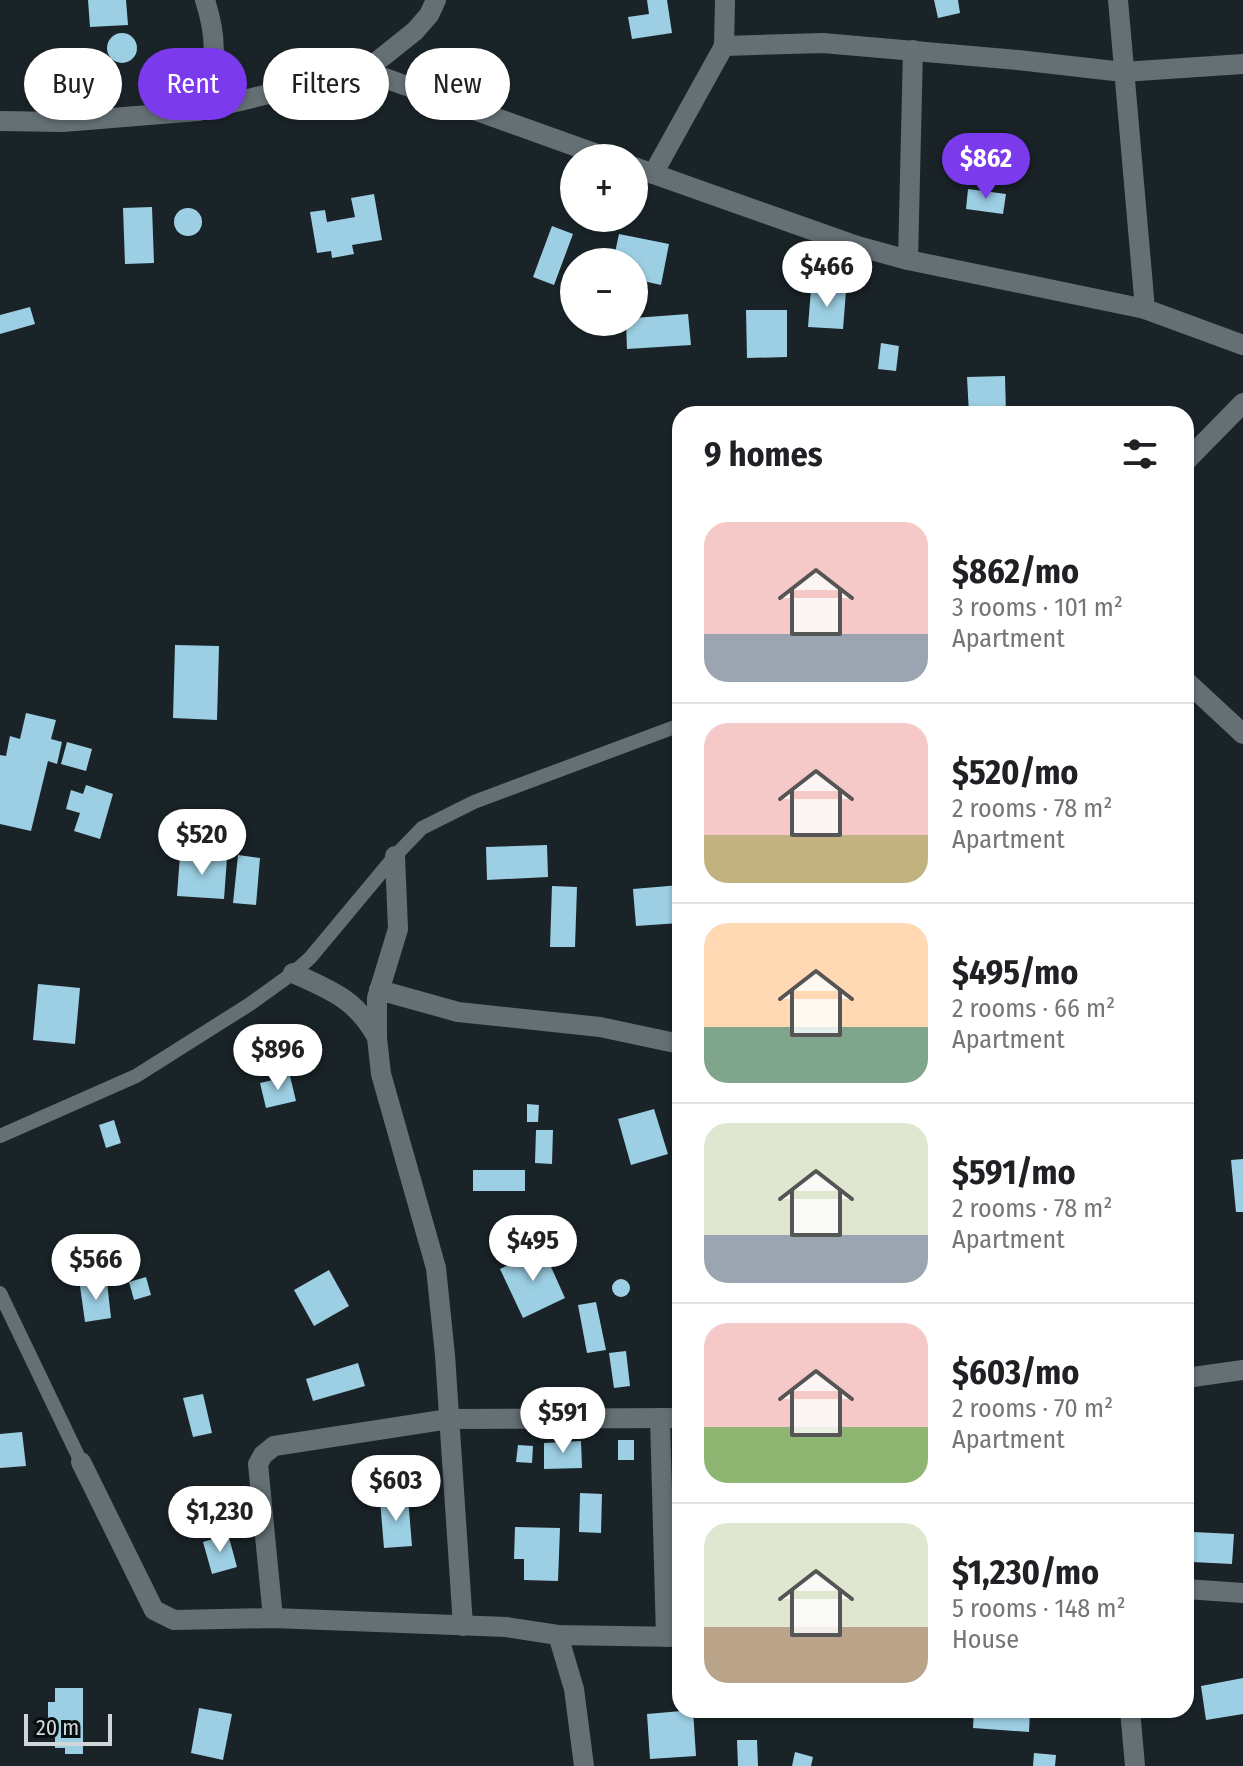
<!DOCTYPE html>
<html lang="en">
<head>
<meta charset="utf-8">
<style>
	:root { --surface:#fff; --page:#f6f6f6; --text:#202124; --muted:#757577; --line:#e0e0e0; --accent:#7c3aed }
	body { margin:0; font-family:"Fira Sans Condensed",sans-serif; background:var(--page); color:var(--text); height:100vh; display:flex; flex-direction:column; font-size:30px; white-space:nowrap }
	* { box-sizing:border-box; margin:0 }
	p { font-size:26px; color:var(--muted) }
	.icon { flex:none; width:44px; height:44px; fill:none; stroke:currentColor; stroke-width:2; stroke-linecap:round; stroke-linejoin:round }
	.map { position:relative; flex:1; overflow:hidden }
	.sheet { position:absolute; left:672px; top:406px; width:522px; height:1312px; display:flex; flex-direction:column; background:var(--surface); border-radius:24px; box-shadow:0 2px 6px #0004 }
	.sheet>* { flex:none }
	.top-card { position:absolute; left:24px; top:48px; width:528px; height:72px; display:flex; gap:16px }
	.fabs { position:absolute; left:560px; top:144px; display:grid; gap:16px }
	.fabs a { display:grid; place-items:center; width:88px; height:88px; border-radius:50%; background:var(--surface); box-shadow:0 2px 6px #0004; font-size:40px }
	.scale { position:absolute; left:24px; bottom:20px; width:88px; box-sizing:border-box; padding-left:8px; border:4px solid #d0d6d9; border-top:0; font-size:22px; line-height:28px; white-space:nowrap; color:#d0d6d9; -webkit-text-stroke:6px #080d0e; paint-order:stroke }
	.price { position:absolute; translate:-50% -68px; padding:0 18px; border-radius:28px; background:#fff; color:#222; font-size:26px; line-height:52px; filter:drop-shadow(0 2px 4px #0008) }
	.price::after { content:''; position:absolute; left:50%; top:48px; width:24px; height:18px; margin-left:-12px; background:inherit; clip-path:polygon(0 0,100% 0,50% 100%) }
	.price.selected { background:var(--accent); color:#fff }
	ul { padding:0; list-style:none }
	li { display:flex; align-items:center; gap:24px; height:200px; padding:0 32px }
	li+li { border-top:2px solid var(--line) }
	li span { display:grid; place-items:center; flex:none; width:224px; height:160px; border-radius:24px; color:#555 }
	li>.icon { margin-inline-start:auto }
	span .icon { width:96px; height:96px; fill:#fffc; stroke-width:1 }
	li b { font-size:34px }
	h2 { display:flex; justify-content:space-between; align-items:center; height:96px; padding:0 32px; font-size:34px }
	.pill { padding:0 28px; border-radius:36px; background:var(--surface); box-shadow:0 2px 6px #0004; font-size:28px; line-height:72px }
	.pill.selected { background:var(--accent); color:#fff }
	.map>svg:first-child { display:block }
	.building { fill:#9ccfe3 }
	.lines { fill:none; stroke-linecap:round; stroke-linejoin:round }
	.lane { stroke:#657075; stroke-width:14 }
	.street { stroke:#657075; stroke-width:20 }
</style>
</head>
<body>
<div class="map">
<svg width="1243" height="1766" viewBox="0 0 1243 1766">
	<rect width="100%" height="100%" fill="#1a2428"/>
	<g class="building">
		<path d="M88 0H126L128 25 90 27Z"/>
		<path d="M647 0H667L672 33 632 39 628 17 649 14Z"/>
		<path d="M934 0H958L960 13 938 18Z"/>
		<circle cx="122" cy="48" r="15"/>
		<path d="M968 189 1006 194 1003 214 966 209Z"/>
		<path d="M374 194 382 240 352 245 354 254 332 258 331 251 317 253 310 212 325 210 327 222 355 217 351 198Z"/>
		<path d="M152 207 154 263 125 264 123 208Z"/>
		<circle cx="188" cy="222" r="14"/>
		<path d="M552 226 573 234 554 285 533 277Z"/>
		<path d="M619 234 669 244 661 285 634 279V262H613Z"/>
		<path d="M811 289 846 291 843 329 808 327Z"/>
		<path d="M30 307 35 324 0 334V315Z"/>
		<path d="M746 310H787V357L747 358Z"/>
		<path d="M688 314 691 345 627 349 626 322H634V318Z"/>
		<path d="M881 343 899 346 896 371 878 369Z"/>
		<path d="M1005 376 1006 414H969L967 377Z"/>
		<path d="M175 645 219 646 217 720 173 718Z"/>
		<path d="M26 713 56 720 51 739 62 742 57 764 48 761 31 831 0 824V755L6 756 10 736 20 739Z"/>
		<path d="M67 742 92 749 86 771 61 764Z"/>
		<path d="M86 785 113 794 100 839 74 831 80 813 66 809 71 790 83 794Z"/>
		<path d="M547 845 548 877 487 880 486 847Z"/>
		<path d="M180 855 227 858 224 899 177 896Z"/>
		<path d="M238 855 260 858 256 905 233 903Z"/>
		<path d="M680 885V923L636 926 633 889Z"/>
		<path d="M552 886 577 887 575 947H550Z"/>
		<path d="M38 984 80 988 75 1044 33 1040Z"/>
		<path d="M290 1076 296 1101 266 1108 260 1083Z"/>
		<path d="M527 1104 539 1105 538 1122H527Z"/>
		<path d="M654 1109 668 1154 631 1165 618 1119Z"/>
		<path d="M114 1120 121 1143 106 1148 99 1125Z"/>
		<path d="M536 1130H553L552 1164 535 1163Z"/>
		<path d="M1243 1159V1212H1236L1231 1160Z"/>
		<rect x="473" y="1170" width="52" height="21"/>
		<path d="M543 1249 565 1298 523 1318 500 1269Z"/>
		<path d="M329 1270 349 1306 314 1326 294 1290Z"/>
		<path d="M146 1277 151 1295 134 1300 129 1282Z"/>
		<circle cx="621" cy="1288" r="9"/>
		<path d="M107 1282 111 1318 85 1322 80 1286Z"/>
		<path d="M596 1302 606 1350 587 1353 578 1305Z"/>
		<path d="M626 1351 630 1386 614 1388 609 1353Z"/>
		<path d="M358 1363 365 1386 313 1401 306 1379Z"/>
		<path d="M203 1394 212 1433 193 1437 183 1398Z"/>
		<path d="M22 1432 26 1466 0 1468V1434Z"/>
		<rect x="618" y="1440" width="16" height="20"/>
		<path d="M581 1441 582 1468 544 1469V1443Z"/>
		<path d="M518 1445 533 1446 532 1463 516 1462Z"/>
		<path d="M580 1493 602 1494 601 1533 579 1532Z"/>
		<path d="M408 1498 412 1546 384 1548 380 1500Z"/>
		<path d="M515 1527 560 1528 558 1581 524 1580V1559H514Z"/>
		<path d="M1193 1532 1234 1534 1232 1564 1192 1562Z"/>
		<path d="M228 1534 237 1567 212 1574 203 1542Z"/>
		<path d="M1243 1678V1714L1206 1720 1201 1686Z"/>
		<path d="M55 1688H83V1754H65V1748H55V1730H48V1702H55Z"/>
		<path d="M199 1708 232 1714 223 1760 191 1753Z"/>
		<path d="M693 1710 696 1756 650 1759 647 1714Z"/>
		<path d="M974 1710H1030L1029 1732 973 1728Z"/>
		<path d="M737 1740H757L758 1766H738Z"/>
		<path d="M795 1752 813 1757 811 1766H792Z"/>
		<path d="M1034 1753 1056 1755 1055 1766H1033Z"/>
	</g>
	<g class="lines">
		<g class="lane">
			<path d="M0 1136 136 1076 250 1004 293 973 310 958 395 856 422 828 474 802 680 725"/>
			<path d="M0 1293 81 1462"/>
		</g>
		<g class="street">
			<path d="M1118 0 1145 309"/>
			<path d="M724 46 823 43 1018 60 1123 72 1243 64"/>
			<path d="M365 71 608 158"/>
			<path d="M198 111C216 68 219 44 205 0"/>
			<path d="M0 121 63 122 198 111 365 71 415 31 429 15 436 0"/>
			<path d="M634 167 857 246 908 260 1145 309 1243 345"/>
			<path d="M653 174 724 46 725 0"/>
			<path d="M908 260 913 50"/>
			<path d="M1186 461 1243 403"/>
			<path d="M1186 681 1243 734"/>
			<path d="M395 856 398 929 377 998V1038L381 1074 436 1268 445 1355 463 1626"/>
			<path d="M293 973C329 989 355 999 375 1034"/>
			<path d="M379 990 458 1012 600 1027 680 1044"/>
			<path d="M1186 1378 1243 1370"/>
			<path d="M660 1418 666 1637"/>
			<path d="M81 1462 154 1610 174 1620 273 1618 506 1627 558 1635 680 1637"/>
			<path d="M1186 1589 1243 1593"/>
			<path d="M273 1618 258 1464 263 1455 274 1446 449 1419 680 1418"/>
			<path d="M558 1635 574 1689 584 1766"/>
			<path d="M1130 1710 1135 1766"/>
		</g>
	</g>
</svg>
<div class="fabs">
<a>+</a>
<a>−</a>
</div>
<div class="scale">20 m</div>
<b class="price selected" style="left:986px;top:201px">$862</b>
<b class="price" style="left:827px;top:309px">$466</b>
<b class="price" style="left:202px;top:877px">$520</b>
<b class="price" style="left:278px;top:1092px">$896</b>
<b class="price" style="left:533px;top:1283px">$495</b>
<b class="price" style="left:96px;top:1302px">$566</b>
<b class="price" style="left:563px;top:1455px">$591</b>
<b class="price" style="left:396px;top:1523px">$603</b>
<b class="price" style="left:220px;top:1554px">$1,230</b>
<div class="top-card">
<a class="pill">Buy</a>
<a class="pill selected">Rent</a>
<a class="pill">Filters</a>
<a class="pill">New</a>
</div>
<section class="sheet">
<h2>9 homes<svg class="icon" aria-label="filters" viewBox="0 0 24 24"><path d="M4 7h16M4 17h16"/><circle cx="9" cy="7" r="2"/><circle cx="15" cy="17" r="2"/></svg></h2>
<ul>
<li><span style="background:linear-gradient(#f6c9c9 70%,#9aa5b1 0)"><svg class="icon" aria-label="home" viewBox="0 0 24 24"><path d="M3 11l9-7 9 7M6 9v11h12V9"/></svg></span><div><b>$862/mo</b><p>3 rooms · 101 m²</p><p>Apartment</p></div></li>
<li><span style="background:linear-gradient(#f6c9c9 70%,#c2b280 0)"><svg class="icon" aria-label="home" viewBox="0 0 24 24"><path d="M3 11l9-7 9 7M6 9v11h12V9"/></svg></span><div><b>$520/mo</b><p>2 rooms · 78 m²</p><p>Apartment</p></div></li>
<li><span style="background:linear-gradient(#ffd9b3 65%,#7fa58c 0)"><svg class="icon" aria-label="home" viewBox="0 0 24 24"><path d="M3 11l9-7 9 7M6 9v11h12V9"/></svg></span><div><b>$495/mo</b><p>2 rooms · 66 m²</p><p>Apartment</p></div></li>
<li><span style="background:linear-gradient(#dfe7d0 70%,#9aa5b1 0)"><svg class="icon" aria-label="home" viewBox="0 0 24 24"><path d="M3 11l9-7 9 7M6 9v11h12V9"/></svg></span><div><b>$591/mo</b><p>2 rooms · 78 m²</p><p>Apartment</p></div></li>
<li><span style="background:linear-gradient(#f6c9c9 65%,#8fb573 0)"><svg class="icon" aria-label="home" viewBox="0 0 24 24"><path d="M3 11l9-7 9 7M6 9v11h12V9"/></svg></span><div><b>$603/mo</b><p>2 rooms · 70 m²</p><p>Apartment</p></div></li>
<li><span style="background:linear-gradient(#dfe7d0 65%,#b9a48a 0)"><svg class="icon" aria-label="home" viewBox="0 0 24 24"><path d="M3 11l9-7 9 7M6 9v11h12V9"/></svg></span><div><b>$1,230/mo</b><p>5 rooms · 148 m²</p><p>House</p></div></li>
</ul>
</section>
</div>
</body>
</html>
